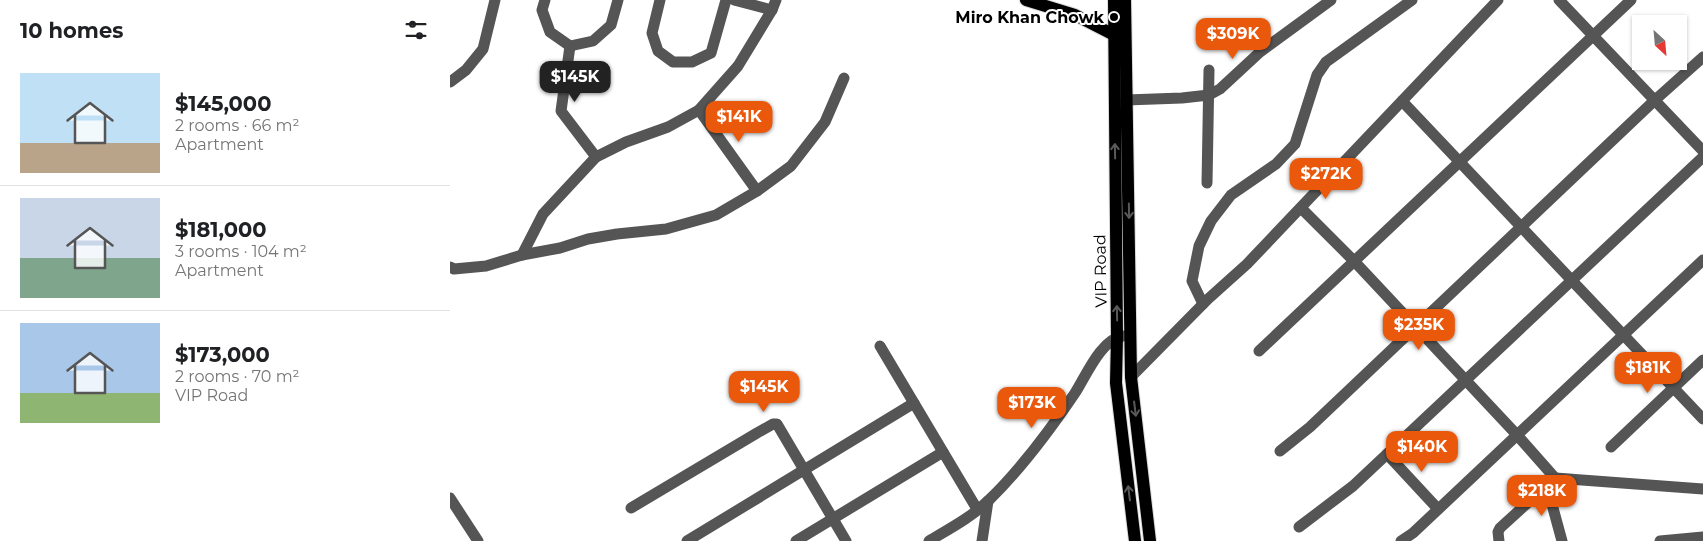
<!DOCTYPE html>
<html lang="en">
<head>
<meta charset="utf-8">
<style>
	:root { --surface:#fff; --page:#f6f6f6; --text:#202124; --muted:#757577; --line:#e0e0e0; --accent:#ea580c }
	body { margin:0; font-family:Montserrat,sans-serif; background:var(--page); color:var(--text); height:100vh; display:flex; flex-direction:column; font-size:19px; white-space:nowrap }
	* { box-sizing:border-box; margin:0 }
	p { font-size:16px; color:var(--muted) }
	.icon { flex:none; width:28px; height:28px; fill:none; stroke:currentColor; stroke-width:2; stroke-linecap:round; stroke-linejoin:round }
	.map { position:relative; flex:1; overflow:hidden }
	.panel { display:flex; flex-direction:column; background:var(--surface); width:450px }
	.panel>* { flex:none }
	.needle { width:32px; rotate:154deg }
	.controls { position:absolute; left:1182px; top:15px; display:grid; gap:10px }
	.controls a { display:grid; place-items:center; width:55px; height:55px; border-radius:0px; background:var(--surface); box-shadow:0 1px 4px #0004; font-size:25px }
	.price { position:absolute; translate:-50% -42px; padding:0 11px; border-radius:10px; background:var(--accent); color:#fff; font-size:16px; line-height:32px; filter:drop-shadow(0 1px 2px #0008) }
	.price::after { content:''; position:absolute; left:50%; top:30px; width:15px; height:11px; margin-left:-8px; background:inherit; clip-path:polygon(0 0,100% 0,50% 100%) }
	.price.current { background:#222; color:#fff }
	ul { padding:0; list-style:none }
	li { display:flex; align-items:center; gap:15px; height:125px; padding:0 20px }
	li+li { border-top:1px solid var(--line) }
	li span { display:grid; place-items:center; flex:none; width:140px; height:100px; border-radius:0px; color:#555 }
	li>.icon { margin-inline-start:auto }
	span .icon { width:60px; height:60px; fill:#fffc; stroke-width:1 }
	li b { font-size:21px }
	h2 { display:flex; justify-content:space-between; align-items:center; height:60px; padding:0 20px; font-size:21px }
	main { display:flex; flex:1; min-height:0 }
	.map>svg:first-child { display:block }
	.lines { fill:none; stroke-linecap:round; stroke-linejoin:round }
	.major-casing { stroke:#dbdbdb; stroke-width:14 }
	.minor { stroke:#555; stroke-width:11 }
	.major { stroke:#000; stroke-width:12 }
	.oneway { stroke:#595959 }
	.poi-dot { fill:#000; stroke:#fff; stroke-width:2 }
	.labels { text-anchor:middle; stroke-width:4; stroke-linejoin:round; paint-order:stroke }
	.poi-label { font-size:16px; font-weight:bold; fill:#000; stroke:#fff; text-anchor:end }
	.street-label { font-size:16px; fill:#000; stroke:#fff }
</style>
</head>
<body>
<main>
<section class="panel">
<h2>10 homes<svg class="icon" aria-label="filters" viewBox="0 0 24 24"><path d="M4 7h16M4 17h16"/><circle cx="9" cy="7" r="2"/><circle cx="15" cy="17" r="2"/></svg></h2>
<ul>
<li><span style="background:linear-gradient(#bfe0f5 70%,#b9a48a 0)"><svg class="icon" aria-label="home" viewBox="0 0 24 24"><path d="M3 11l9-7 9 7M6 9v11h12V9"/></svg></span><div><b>$145,000</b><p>2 rooms · 66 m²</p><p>Apartment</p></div></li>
<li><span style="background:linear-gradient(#c9d6e8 60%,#7fa58c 0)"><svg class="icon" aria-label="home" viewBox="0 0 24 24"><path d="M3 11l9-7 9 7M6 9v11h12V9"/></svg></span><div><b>$181,000</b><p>3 rooms · 104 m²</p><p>Apartment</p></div></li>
<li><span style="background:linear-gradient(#a9c7e8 70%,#8fb573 0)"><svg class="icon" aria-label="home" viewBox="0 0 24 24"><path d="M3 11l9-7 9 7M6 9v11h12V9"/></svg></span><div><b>$173,000</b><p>2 rooms · 70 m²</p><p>VIP Road</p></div></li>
</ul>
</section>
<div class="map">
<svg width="1253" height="541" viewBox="0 0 1253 541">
	<rect width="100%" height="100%" fill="#fff"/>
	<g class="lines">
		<g class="major-casing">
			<g id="major">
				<path d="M576 0 625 15 670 38"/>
				<path d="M664 0 667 337 666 383 685 541"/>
				<path d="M675 0 681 377 700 541"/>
			</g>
		</g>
		<g class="minor">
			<path d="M95 0 92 10 100 32 120 46 143 41 161 25 168 0"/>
			<path d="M210 0 202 33 208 51 223 62H242L261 53 276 0"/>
			<path d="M284 0 322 10"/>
			<path d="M1109 0 1253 151"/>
			<path d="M120 46 111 111 146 157"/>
			<path d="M0 82 16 70 33 49 45 0"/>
			<path d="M676 100 732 98 759 95 770 89 810 52 881 0"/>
			<path d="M952 101 1253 419"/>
			<path d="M249 110 307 191"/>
			<path d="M757 183 759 70"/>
			<path d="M851 208 904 261 1067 435 1105 478"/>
			<path d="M72 255 93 214 146 157 176 142 218 127 249 110 288 66 322 10 326 0"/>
			<path d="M0 267 4 269 36 266 72 255 110 248 138 239 167 234 216 229 266 215 307 191 341 166 375 122 394 78"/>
			<path d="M753 304 742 281 749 246 761 221 781 195 826 164 845 144 867 75 876 62 962 0"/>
			<path d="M430 346 527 509"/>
			<path d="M809 351 1181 0"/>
			<path d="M681 377 758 299 797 264 1048 0"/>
			<path d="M1161 447 1253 360"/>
			<path d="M830 451 860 427 1205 100 1253 57"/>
			<path d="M937 454 988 509"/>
			<path d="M1097 486 1112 541"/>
			<path d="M0 498 28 541"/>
			<path d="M181 508 307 433 323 424H327L396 541"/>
			<path d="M849 527 903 486 1253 157"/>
			<path d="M237 541 464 403"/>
			<path d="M346 541 493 452"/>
			<path d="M479 541C499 529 522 517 539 500 571 469 600 430 625 393 636 376 651 339 673 336"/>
			<path d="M532 541 538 501"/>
			<path d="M951 541 963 533 1253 260"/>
			<path d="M1049 541 1048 532 1050 528 1105 478 1253 489"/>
			<path d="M1210 541 1253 537"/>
		</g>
		<use href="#major" class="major"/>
	</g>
	<defs><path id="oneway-shaft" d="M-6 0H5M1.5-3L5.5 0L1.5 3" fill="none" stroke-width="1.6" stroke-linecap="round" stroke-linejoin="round" transform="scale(1.25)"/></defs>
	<g class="oneway">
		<use href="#oneway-shaft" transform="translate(665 151) rotate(-91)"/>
		<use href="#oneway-shaft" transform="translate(679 211) rotate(89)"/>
		<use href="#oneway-shaft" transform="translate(667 313) rotate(-91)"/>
		<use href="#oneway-shaft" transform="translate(685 409) rotate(83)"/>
		<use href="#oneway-shaft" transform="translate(679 493) rotate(-97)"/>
	</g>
	<circle class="poi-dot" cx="664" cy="17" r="5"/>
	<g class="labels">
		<g class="poi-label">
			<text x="654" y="23">Miro Khan Chowk</text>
		</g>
		<g class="street-label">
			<text transform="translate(650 271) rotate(-91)" y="6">VIP Road</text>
		</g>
	</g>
</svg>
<div class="controls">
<a><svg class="needle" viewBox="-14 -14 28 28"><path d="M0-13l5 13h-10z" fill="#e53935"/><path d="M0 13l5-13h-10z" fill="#757577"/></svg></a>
</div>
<b class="price" style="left:783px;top:60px">$309K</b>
<b class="price current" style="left:125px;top:103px">$145K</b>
<b class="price" style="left:289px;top:143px">$141K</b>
<b class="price" style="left:876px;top:200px">$272K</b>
<b class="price" style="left:969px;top:351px">$235K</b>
<b class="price" style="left:1198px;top:394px">$181K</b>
<b class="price" style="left:314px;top:413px">$145K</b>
<b class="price" style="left:582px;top:429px">$173K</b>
<b class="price" style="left:972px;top:473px">$140K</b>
<b class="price" style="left:1092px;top:517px">$218K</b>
</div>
</main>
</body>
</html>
